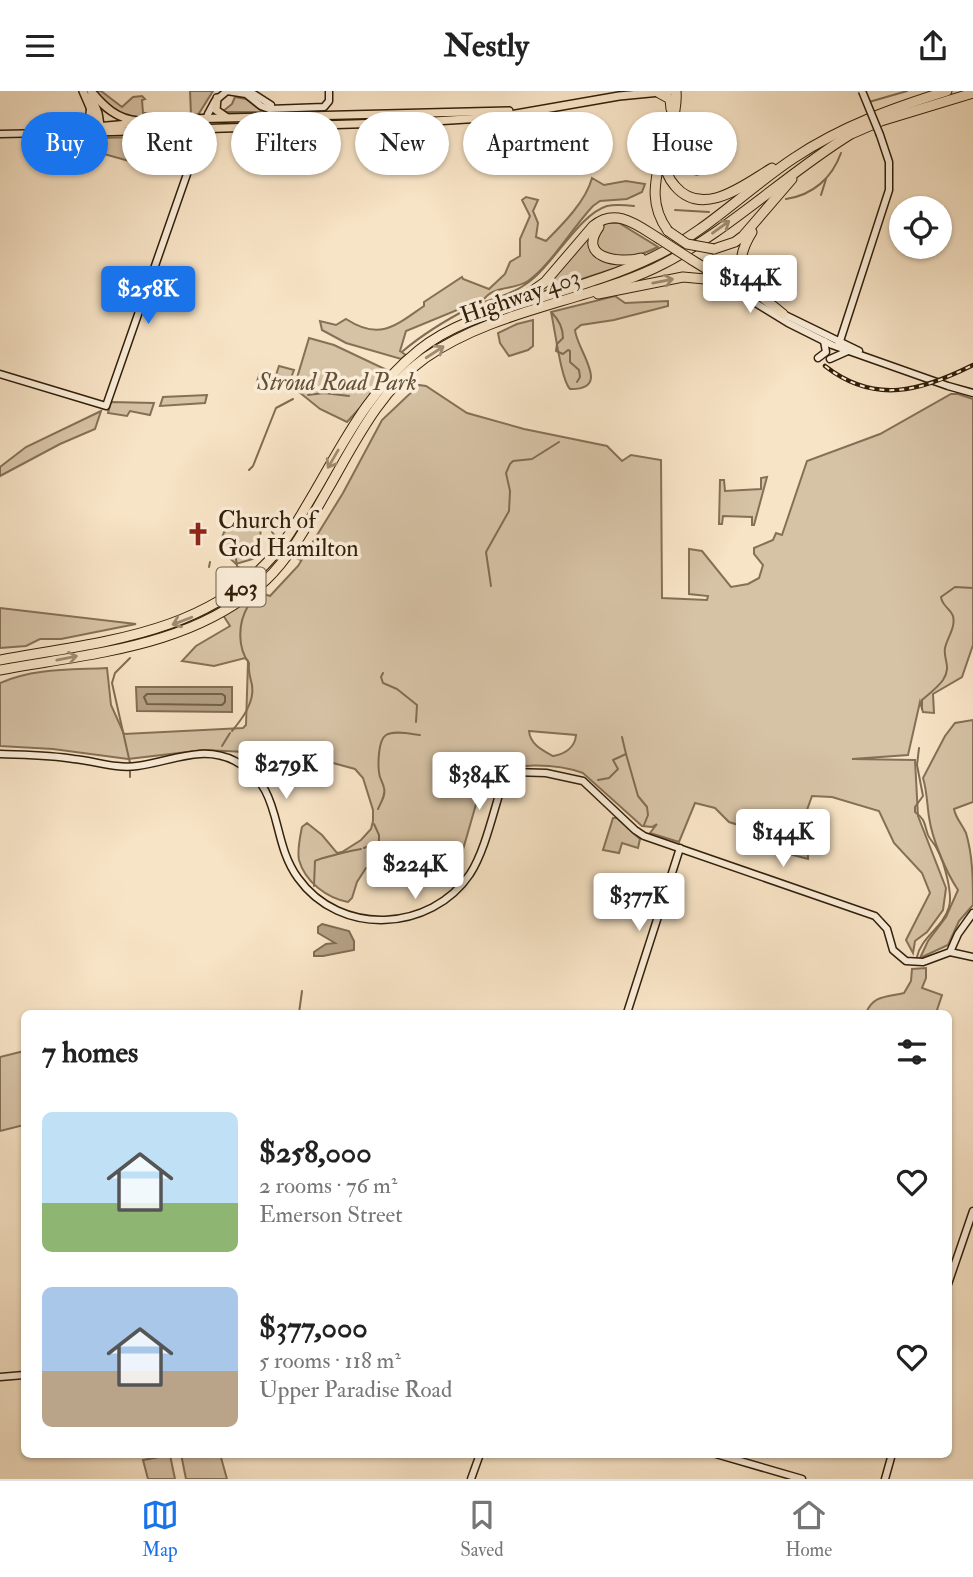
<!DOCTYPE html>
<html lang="en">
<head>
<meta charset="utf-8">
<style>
	:root { --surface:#fff; --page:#f6f6f6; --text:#222; --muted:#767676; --line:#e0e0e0; --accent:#1a73e8 }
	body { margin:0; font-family:"IM FELL Double Pica",serif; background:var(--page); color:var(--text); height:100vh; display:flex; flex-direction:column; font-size:26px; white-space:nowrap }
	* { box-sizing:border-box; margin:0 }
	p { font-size:23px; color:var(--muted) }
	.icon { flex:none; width:38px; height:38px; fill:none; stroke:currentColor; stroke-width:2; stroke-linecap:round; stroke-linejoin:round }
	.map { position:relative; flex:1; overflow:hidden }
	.side { position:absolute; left:21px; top:919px; width:931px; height:448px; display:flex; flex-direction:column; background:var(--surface); border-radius:10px; box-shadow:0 2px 5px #0004 }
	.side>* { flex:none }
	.guide { position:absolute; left:21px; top:21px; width:931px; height:63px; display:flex; gap:14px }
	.fabs { position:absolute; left:889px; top:105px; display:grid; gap:14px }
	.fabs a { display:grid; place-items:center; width:63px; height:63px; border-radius:50%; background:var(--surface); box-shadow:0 2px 5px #0004; font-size:35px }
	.price { position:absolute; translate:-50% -60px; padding:0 16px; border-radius:7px; background:#fff; color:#222; font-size:23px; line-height:46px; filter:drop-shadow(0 2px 4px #0008) }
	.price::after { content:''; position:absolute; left:50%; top:42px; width:21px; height:16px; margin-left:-10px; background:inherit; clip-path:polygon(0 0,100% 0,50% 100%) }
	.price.current { background:var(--accent); color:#fff }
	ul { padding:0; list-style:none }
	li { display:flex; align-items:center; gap:21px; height:175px; padding:0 21px }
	li span { display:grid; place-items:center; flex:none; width:196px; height:140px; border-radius:10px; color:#555 }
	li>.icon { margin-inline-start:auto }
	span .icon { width:84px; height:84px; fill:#fffc; stroke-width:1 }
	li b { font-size:30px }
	h2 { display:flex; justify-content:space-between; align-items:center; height:84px; padding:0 21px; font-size:30px }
	.pill { padding:0 24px; border-radius:32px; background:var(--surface); box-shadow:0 2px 5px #0004; font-size:24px; line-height:63px }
	.pill.current { background:var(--accent); color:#fff }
	header { display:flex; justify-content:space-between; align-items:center; height:91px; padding:0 21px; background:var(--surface); font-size:32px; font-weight:700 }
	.dock { display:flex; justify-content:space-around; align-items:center; height:98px; border-top:2px solid var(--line); background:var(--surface); font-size:19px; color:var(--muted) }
	.dock a { display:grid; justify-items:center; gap:4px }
	.dock .current { color:var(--accent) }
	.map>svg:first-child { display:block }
	.green { fill:#d6c2a5; stroke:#847056; stroke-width:2; fill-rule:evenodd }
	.water { fill:#b4a085; stroke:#806c53; stroke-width:2 }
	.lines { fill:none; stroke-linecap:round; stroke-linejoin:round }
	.shore { stroke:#736046; stroke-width:2 }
	.stream { stroke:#806c53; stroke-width:2 }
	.secondary-casing { stroke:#321f08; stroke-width:9 }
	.primary-casing { stroke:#321f08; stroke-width:10 }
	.highway-casing { stroke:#321f08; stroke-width:11 }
	.secondary { stroke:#faedd9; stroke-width:6 }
	.primary { stroke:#f7e3c5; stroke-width:7 }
	.highway { stroke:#f7e3c5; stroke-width:9 }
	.rail-casing { stroke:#321f08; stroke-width:4.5 }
	.rail { stroke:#faedd9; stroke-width:2; stroke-dasharray:5; stroke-linecap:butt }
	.secondary-bridge-casing { stroke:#321f08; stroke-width:9; stroke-linecap:butt }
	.highway-bridge-casing { stroke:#321f08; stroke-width:11; stroke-linecap:butt }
	.secondary-bridge { stroke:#faedd9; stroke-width:6 }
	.highway-bridge { stroke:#f7e3c5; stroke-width:9 }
	.oneway { stroke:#9e8b70 }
	.labels { text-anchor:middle; stroke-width:7; stroke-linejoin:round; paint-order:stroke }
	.shield { fill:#faedd9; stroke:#6e5d47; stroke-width:2 }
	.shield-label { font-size:23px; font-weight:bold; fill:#321f08 }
	.street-label { font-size:24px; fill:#321f08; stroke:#faedd9 }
	.park-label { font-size:24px; font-style:italic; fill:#635037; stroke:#faedd9 }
	.poi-label { font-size:24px; fill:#321f08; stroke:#faedd9; text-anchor:start }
</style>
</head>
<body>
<header><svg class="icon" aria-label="menu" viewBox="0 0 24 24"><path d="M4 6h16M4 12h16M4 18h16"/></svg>Nestly<svg class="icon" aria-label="share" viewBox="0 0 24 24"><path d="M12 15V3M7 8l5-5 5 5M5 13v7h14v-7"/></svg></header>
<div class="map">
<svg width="973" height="1388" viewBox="0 0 973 1388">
	<rect width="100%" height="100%" fill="#f7e3c5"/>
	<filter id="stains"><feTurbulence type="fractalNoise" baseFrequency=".00286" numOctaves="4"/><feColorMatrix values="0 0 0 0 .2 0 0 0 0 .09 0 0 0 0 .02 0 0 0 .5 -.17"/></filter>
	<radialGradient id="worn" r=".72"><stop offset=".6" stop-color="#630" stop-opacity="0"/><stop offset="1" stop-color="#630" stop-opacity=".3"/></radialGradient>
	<g class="green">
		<path d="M92 0H101L122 16 133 6 142 5 145 8 142 9 143 22H160V25C122 29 120 24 92 0Z"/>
		<path d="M190 0H213L198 24H191Z"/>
		<path d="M235 6 246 8 263 21H222L232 13Z"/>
		<path d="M135 46 136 72 97 61 102 47Z"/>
		<path d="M676 62 703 68 705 74 703 81 697 84 678 79 673 67Z"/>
		<path d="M592 87 604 94 626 90 645 93 642 101 627 108 600 110 593 115C573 136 550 175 528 190 515 199 495 194 484 208L406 240 400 260 406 264 401 268 346 252 322 239 320 230 336 234 346 228C380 250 395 235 424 215V211L462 186 463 188 489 198 505 183 510 171 520 165V148L530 125 522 109 526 106 538 109 533 120 538 132 536 146 546 150C563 133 586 110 592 87Z"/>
		<path d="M606 132H619L658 156C635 167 626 169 602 162L596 152 601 136Z"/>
		<path d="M594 138 592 155 628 173 536 203Z"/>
		<path d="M615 205 625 212 668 210V215L614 229 581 234 575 239C577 260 613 299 570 298 561 289 555 238 551 221Z"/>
		<path d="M533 229V255L528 259 509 265 500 252 498 242 517 233Z"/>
		<path d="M309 247 334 254 389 280 382 293 347 331 320 318 294 297Z"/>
		<path d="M279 275 294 279 288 295H258L256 293 260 282 276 284Z"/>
		<path d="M419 294 426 295 467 322 524 338 607 355 622 370 631 364 661 369 662 507 707 509 708 505 689 503V458L702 460 731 496 748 493 759 487 763 474 754 463V457L773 449 776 442 782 444 807 370 880 343 951 303H958L973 308V554L962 586 933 603 934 622 923 621 920 611 908 664 852 668 915 669 918 725 946 797 943 819 927 841 915 850 913 862 906 849 930 802 922 782 894 752 879 720 832 706 812 705 807 719 808 768 782 761 748 737 729 731 715 717 695 712 679 751 650 742 657 733 652 736 642 735 583 682C553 671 515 673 485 682L458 776V789L426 787 366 777 357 791 352 807 348 811C327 807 305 791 299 769 297 759 300 746 302 736L307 732 322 744 337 762 342 761 361 749 371 738 373 730V719L363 687 355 678 322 669 266 662 204 659 128 668 53 658 0 655V592C34 577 70 579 107 577L111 614 124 643 243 637 246 634 248 570 245 567 214 575 182 570 196 555 230 535 223 524 256 500 270 505 298 475 343 402 382 329ZM529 640 576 644C575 657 564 663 553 665 542 659 530 653 529 640Z"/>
		<path d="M207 304 205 312 160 315 163 306Z"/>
		<path d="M111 311 154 312 150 324 130 320 127 325 108 322Z"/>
		<path d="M101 320 95 338 60 353 0 385V376L26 356Z"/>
		<path d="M767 386 754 434H752V426L723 425 722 433H719L720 389H724L725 400 761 398V387Z"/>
		<path d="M249 426 261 437 259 456 253 468 236 473 222 460 221 450 224 441 232 437 236 430Z"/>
		<path d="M0 517 136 533 61 548H40L26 555 0 557Z"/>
		<path d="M973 629V711L954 718C956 728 962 733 966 742 973 765 973 791 973 814L959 830 948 854 920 867 928 850 946 826 958 799C946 781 932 748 929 726 927 713 927 700 923 687L945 645 955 632Z"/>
		<path d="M613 727H617L640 748 638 757 622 752 619 762 603 759Z"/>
		<path d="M926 877V887L922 897 942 904 936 922H866C873 904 887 906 904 902L911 890 912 878Z"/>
		<path d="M24 960V1034L0 1040V966Z"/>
		<path d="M181 1363H220L227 1388H186Z"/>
		<path d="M170 1364 175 1388H148L143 1369Z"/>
	</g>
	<g class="water">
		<path d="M136 596H232V621L137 620Z"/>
		<path d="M322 833 349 840 354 850V859L323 865H314V861L326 853 335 852 318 842V836Z"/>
	</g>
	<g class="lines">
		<path class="shore" d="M147 603H222L225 605V611L222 614 147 613 144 606Z"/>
		<g class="stream">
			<path d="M869 11 907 0"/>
			<path d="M821 104 826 88"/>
			<path d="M786 108C813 104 832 87 841 62"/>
			<path d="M675 119 709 121"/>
			<path d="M552 222C559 229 563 238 563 247L557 253 556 260 563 263 568 259 570 260V271L579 279 580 286 577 291"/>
			<path d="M403 260C423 243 448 228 471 216 489 208 510 205 526 193 553 175 578 124 607 115 616 113 625 114 634 115"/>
			<path d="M308 304 324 302 349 305"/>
			<path d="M249 379 253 375 276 317 293 308"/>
			<path d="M272 441 275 445"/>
			<path d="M234 455 237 475 241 478"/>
			<path d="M296 467 301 469"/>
			<path d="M209 476 210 471"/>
			<path d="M491 495 486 461 509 420 510 400 506 382 510 373 513 370 532 368 559 351"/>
			<path d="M383 582 381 586 383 592 397 598 417 614 416 631"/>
			<path d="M922 618V609C928 604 938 596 943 589 952 575 943 569 945 557 947 547 956 536 953 525 950 517 942 515 941 506L955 496 973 497"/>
			<path d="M232 640C242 628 255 611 252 594 250 585 248 581 249 572 237 556 238 532 248 515"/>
			<path d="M222 655 230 642"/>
			<path d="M626 663 638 705 647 716 648 724 644 734"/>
			<path d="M130 672 112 592 115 582 130 567"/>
			<path d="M130 680V686"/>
			<path d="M598 689 609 687 618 678 613 669 626 663 622 646"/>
			<path d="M378 718C381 711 386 704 384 697 383 691 379 687 379 681 378 673 378 649 386 644 394 639 411 643 420 644"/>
			<path d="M364 757 379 751V744L374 733"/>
			<path d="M314 795 315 770C320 767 354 759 361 758"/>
			<path d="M917 866C921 846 943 837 949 816 953 803 944 770 937 758 935 753 930 749 928 744 924 733 926 729 915 721V716L923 705 917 674 919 657"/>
			<path d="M299 922 302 900"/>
		</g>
		<g class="secondary-casing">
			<g id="secondary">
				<path d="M227 0 246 3 261 15 269 18 324 16 329 10V0"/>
				<path d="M249 0 271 14"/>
				<path d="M78 37 89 28 90 18"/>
				<path d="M68 40 78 37 96 36"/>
				<path d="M0 43 96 41"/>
				<path d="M749 208 788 232 832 254 948 295 973 302"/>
				<path d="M781 222 859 260"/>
				<path d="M838 256 889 99V71L880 44"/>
				<path d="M818 267 826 261 824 250"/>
				<path d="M830 268 848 260"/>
				<path d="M0 283 106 315 208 23 215 10 227 0"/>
				<path d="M0 663C25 664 50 664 74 668 95 670 116 678 137 675 170 671 202 653 235 670 285 697 269 747 298 787 340 846 431 841 470 783 486 758 494 717 504 688L513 681 546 682 583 690 635 739 644 745 875 825 887 838 893 859 906 870 923 871 950 861 958 843 973 822"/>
				<path d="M950 861 973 866"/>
				<path d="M627 922 680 757"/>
				<path d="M948 1193 973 1120"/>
				<path d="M0 1286 24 1284"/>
				<path d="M716 1363 802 1388"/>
				<path d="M471 1388 480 1363"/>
				<path d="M885 1388 892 1363"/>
			</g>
		</g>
		<g class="primary-casing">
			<g id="primary">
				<path d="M83 0 93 23 96 41 418 31 499 26 619 5 671 0"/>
				<path d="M91 0C104 16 117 28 138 30"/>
				<path d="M91 5 98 22 101 40"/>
				<path d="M217 7 216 19 226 26"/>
				<path d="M96 36 183 28 509 20"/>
			</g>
		</g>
		<g class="highway-casing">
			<g id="highway">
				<path d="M676 0C678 22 667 43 665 65 664 76 667 86 675 95 703 128 745 93 772 77"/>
				<path d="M659 2 670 8 671 18"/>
				<path d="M661 62C655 91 649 114 668 140"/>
				<path d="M599 136C577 167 619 173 641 167"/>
				<path d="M752 141C725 184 753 198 783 223"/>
				<path d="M714 158 735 151 743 145 792 88"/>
				<path d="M692 169 755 208"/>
				<path d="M598 203 683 186 705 188 726 194"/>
				<path d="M521 208 545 191 593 135C616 116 637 134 658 147"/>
				<path d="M0 569C98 551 210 544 277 460 291 443 302 422 314 402 345 349 369 299 419 259 449 235 487 223 523 212 567 198 612 186 653 166 705 142 747 98 794 67 842 35 893 17 947 0"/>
				<path d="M0 579C92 562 194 556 266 489 292 464 310 429 328 398 355 351 380 299 425 267 494 219 580 212 655 177 726 143 784 84 851 43L881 30 973 2"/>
			</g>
		</g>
		<use href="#secondary" class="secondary"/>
		<use href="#primary" class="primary"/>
		<use href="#highway" class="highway"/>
		<g class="rail-casing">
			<path id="rail" d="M825 275C875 314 921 300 973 274"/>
		</g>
		<use href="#rail" class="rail"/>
		<g class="secondary-bridge-casing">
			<path id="secondary-bridge" d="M862 0 880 44"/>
		</g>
		<g class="highway-bridge-casing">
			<g id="highway-bridge">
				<path d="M668 140 687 153 714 158"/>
				<path d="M658 147 692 169"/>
			</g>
		</g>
		<use href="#secondary-bridge" class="secondary-bridge"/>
		<use href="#highway-bridge" class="highway-bridge"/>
	</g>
	<defs><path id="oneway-shaft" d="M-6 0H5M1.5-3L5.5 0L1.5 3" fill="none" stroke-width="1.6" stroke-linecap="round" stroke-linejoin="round" transform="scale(1.75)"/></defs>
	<g class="oneway">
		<use href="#oneway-shaft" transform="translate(721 136) rotate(-36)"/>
		<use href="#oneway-shaft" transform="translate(663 190) rotate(-11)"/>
		<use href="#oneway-shaft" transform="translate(435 261) rotate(-33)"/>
		<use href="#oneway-shaft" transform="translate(333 368) rotate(120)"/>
		<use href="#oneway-shaft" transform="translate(182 530) rotate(159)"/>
		<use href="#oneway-shaft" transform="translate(67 567) rotate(-11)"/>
	</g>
	<defs>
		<g id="church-bare" transform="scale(1.89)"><path d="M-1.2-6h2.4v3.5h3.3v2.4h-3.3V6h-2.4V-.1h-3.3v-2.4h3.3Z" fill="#8f2418" stroke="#faedd9" stroke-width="2.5" paint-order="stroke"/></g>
	</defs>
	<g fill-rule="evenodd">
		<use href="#church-bare" x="198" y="443"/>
	</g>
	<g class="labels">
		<rect class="shield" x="216.5" y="476.5" width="49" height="39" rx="5"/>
		<g class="shield-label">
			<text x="241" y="504">403</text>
		</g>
		<g class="street-label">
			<text transform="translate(520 205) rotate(-19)" y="8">Highway 403</text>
		</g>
		<g class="park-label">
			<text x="337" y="299">Stroud Road Park</text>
		</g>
		<g class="poi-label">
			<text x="218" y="437">Church of<tspan x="218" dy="28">God Hamilton</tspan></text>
		</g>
	</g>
	<rect width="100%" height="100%" filter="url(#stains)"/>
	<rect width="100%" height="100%" fill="url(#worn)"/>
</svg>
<div class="fabs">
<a><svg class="icon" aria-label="locate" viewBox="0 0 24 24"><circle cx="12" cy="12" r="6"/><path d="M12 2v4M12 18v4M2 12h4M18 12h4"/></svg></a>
</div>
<b class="price" style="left:750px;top:224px">$144K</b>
<b class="price current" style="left:148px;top:235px">$258K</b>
<b class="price" style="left:286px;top:710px">$279K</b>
<b class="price" style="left:479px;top:721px">$384K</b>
<b class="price" style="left:783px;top:778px">$144K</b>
<b class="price" style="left:415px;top:810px">$224K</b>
<b class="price" style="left:639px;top:842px">$377K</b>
<div class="guide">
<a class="pill current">Buy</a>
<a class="pill">Rent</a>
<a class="pill">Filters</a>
<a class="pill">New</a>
<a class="pill">Apartment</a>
<a class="pill">House</a>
</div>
<section class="side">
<h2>7 homes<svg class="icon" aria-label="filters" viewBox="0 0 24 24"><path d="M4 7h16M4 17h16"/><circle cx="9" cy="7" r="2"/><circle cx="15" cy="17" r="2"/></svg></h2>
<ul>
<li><span style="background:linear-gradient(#bfe0f5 65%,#8fb573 0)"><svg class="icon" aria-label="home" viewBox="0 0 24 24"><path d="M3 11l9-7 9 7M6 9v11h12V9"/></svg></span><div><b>$258,000</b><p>2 rooms · 76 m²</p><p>Emerson Street</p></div><svg class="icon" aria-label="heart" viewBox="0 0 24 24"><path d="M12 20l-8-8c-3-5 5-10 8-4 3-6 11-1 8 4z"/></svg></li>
<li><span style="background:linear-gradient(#a9c7e8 60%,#b9a48a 0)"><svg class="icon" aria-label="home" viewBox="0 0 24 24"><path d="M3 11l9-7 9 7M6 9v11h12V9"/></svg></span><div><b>$377,000</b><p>5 rooms · 118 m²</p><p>Upper Paradise Road</p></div><svg class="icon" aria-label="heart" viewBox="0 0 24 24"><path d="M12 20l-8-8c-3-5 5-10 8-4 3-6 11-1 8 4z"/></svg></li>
</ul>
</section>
</div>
<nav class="dock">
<a class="current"><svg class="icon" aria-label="map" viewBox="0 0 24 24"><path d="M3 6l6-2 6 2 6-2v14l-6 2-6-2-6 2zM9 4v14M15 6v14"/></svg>Map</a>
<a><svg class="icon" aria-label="saved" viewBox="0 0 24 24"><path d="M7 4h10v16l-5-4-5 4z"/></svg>Saved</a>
<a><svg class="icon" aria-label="home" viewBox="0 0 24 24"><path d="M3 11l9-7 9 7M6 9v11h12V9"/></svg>Home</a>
</nav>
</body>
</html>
